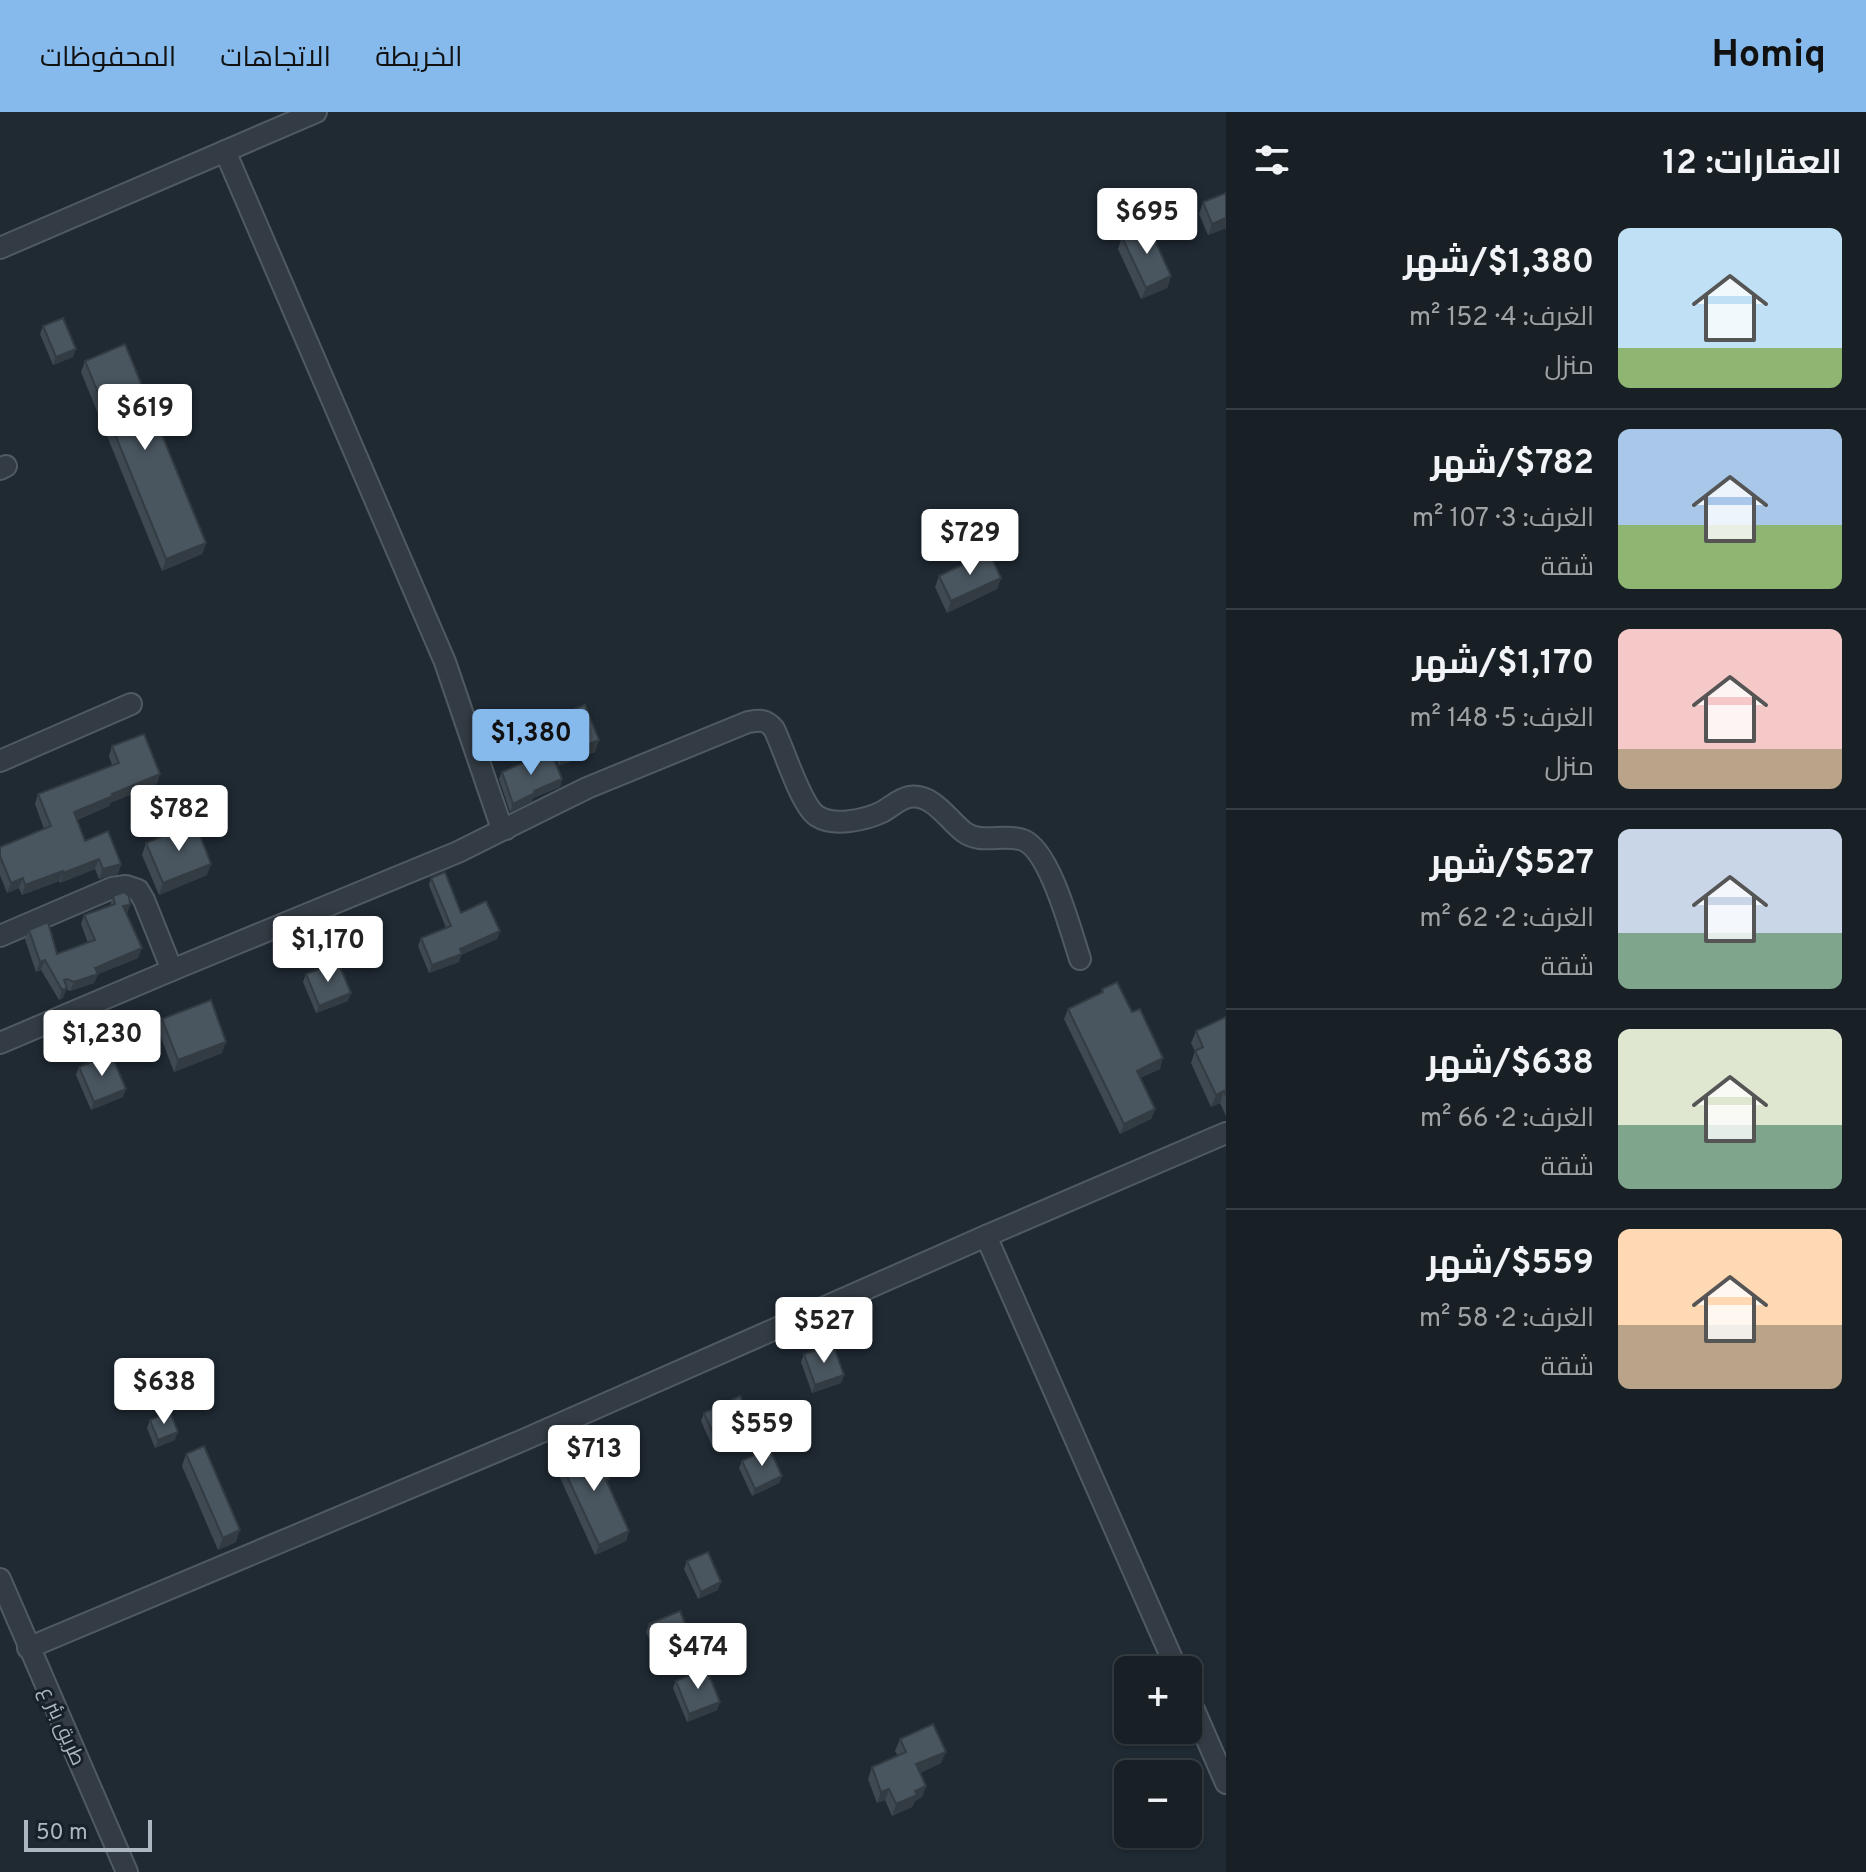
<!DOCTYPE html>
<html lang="ar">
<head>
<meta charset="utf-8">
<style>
	:root { --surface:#182026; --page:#21282e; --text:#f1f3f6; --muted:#9fa3a7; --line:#363e43; --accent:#86baed }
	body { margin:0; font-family:Overpass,Cairo,sans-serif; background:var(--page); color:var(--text); direction:rtl; height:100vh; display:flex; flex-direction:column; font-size:30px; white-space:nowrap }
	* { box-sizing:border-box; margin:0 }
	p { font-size:26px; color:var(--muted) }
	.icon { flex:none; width:44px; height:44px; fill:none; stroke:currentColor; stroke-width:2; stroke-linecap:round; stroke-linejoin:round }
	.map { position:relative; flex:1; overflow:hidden; direction:ltr }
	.sheet { display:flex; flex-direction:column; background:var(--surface); width:640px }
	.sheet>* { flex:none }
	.controls { position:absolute; left:1114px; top:1544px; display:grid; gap:16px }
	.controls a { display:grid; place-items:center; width:88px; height:88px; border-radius:12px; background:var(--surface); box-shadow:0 2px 6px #0004,0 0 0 2px var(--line); font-size:40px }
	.scale { position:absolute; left:24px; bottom:20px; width:128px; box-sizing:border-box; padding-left:8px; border:4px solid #adb7c1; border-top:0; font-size:22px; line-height:28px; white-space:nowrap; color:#adb7c1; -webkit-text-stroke:6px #192128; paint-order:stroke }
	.price { position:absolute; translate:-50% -68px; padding:0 18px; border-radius:8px; background:#fff; color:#222; font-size:26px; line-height:52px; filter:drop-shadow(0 2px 4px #0008) }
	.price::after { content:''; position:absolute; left:50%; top:48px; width:24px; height:18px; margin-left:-12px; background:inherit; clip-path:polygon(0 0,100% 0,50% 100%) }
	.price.selected { background:var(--accent); color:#111 }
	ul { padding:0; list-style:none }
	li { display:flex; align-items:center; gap:24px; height:200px; padding:0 24px }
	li+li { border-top:2px solid var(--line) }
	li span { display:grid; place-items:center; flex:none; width:224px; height:160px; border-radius:12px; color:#555 }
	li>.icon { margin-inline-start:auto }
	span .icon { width:96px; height:96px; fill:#fffc; stroke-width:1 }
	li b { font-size:34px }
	h2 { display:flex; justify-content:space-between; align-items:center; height:96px; padding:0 24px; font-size:34px }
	header { display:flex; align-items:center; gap:48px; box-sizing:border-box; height:112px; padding:0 40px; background:var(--accent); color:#111 }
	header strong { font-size:38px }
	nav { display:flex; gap:44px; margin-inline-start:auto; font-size:28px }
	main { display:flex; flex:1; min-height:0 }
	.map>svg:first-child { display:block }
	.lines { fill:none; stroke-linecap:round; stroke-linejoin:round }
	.minor-casing { stroke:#515a62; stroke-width:24 }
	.minor { stroke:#333c44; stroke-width:20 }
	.wall { fill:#3f4952 }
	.shaded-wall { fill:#333c42 }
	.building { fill:#49555f; stroke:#333c42; stroke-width:2 }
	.labels { text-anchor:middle; stroke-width:6; stroke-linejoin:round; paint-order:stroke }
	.street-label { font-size:20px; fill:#adb7c1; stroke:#192128 }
</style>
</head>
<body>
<header>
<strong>Homiq</strong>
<nav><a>الخريطة</a><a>الاتجاهات</a><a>المحفوظات</a></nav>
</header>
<main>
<section class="sheet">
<h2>العقارات: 12<svg class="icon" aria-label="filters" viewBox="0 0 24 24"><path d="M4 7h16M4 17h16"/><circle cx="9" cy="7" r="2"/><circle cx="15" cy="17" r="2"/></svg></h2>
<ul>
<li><span style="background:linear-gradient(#bfe0f5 75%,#8fb573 0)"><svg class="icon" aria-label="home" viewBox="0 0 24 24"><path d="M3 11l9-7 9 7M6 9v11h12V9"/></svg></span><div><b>$1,380/شهر</b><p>الغرف: 4 · 152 m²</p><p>منزل</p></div></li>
<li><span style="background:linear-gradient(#a9c7e8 60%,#8fb573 0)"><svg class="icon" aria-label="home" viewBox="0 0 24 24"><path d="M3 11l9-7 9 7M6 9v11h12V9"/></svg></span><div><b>$782/شهر</b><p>الغرف: 3 · 107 m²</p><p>شقة</p></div></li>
<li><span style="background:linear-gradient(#f6c9c9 75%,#b9a48a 0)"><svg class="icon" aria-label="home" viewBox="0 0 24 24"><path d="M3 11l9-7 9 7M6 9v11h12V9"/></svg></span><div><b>$1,170/شهر</b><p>الغرف: 5 · 148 m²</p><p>منزل</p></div></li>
<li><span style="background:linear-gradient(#c9d6e8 65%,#7fa58c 0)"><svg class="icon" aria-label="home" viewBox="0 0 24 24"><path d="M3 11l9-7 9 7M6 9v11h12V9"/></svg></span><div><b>$527/شهر</b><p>الغرف: 2 · 62 m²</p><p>شقة</p></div></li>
<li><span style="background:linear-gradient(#dfe7d0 60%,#7fa58c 0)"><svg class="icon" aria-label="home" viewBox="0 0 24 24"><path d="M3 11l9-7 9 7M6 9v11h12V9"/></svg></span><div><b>$638/شهر</b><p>الغرف: 2 · 66 m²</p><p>شقة</p></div></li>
<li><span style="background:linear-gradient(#ffd9b3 60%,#b9a48a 0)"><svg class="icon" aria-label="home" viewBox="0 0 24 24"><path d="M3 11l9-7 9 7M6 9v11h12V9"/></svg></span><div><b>$559/شهر</b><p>الغرف: 2 · 58 m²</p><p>شقة</p></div></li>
</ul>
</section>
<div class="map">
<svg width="1226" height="1760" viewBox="0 0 1226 1760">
	<rect width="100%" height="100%" fill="#202a33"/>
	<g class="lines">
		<g class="minor-casing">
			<g id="minor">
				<path d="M225 39 445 550 500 711 506 717"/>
				<path d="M0 136 316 0"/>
				<path d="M0 357 6 354"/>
				<path d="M0 649 131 592"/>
				<path d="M0 824 112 776 126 774 138 778 144 788 172 858"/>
				<path d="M0 931 172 858 458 740 587 676 748 610C760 608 766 607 774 617 784 637 801 694 817 704 834 715 865 708 882 700 891 695 899 687 909 685 933 681 948 708 964 720 982 733 1003 721 1023 728 1050 738 1071 820 1080 847"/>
				<path d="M986 1124 1177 1558"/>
				<path d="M0 1467 127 1760"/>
				<path d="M28 1536 521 1329 986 1124 1226 1021"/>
				<path d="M1188 1584 1226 1671"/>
			</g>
		</g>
		<use href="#minor" class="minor"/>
	</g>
	<g class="wall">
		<path d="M1226 81V116L1208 123 1199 102 1203 90Z"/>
		<path d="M1122 125 1171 164 1167 176 1141 187 1118 137Z"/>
		<path d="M43 214 73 245 53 253 40 222Z"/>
		<path d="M85 249 206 431 202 442 162 459 81 260Z"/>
		<path d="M939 464 1001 466 997 477 947 501 935 475Z"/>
		<path d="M549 607 595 640 559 654 545 619Z"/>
		<path d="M112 634 157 672 110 691 109 694 77 708 85 729 121 752 118 762 99 767 95 757 60 771 59 769 22 783 19 776 7 781 0 763V735L44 717 35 692 38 682 112 653 109 644Z"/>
		<path d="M502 660 562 667 560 675 533 686 532 689 510 700 499 667Z"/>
		<path d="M146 731 207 763 159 783 142 743Z"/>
		<path d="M431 766 461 801 500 819 497 827 461 843 459 850 429 861 418 834 421 826 446 816 429 773Z"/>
		<path d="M113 784 126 802 138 846 98 862 94 871 70 879 66 877 63 886 59 888 41 858 36 860 25 827 29 818 57 842 88 831 81 812 84 803 110 794Z"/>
		<path d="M306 862 348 889 316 901 303 870Z"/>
		<path d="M1102 877 1160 957 1140 966 1155 997 1151 1007 1120 1022 1064 907 1068 897 1101 881Z"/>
		<path d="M1226 905V1004L1220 991 1211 995 1191 951 1195 939 1191 931 1196 919Z"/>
		<path d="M162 907 222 941 174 960 158 918Z"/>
		<path d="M79 955 123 985 91 998 76 963Z"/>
		<path d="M804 1242 844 1263 841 1271 812 1281 801 1250Z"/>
		<path d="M704 1301 750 1319 713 1336 701 1309Z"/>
		<path d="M150 1308 175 1328 155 1336 147 1316Z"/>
		<path d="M186 1342 236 1430 218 1438 182 1354Z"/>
		<path d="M559 1347 609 1367 607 1372 629 1419 626 1429 595 1443 556 1357Z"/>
		<path d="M742 1349 782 1364 779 1371 752 1384 739 1356Z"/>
		<path d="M687 1449 718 1478 698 1487 684 1457Z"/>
		<path d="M649 1512 694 1533 691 1541 661 1554 646 1520Z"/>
		<path d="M676 1569 717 1598 687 1610 673 1576Z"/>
		<path d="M900 1627 941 1651 920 1661 926 1674 922 1685 915 1689 912 1695 892 1704 885 1688 877 1691 868 1667 872 1655 898 1644 895 1639Z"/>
	</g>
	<g class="shaded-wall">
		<path d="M1226 106V116L1208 123 1212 112Z"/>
		<path d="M1171 164 1167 176 1141 187 1146 176Z"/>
		<path d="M76 237 73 245 53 253 56 245Z"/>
		<path d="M206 431 202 442 162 459 166 447Z"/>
		<path d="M1001 466 997 477 947 501 951 489Z"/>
		<path d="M599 628 595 640 559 654 564 642Z"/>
		<path d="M160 662 157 672 110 691 109 694 70 710 74 700 112 682Z"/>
		<path d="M562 667 560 675 533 686 532 689 510 700 513 692 534 679Z"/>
		<path d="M99 747 95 757 60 771 63 761Z"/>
		<path d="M121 752 118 762 99 767 103 757Z"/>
		<path d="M211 752 207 763 159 783 163 771Z"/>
		<path d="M63 759 59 769 22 783 25 773Z"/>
		<path d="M23 766 19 776 7 781 11 771Z"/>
		<path d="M130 793 127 802 123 794Z"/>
		<path d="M500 819 497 827 461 843 459 850 429 861 432 853 460 837Z"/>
		<path d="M142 836 138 846 98 862 94 871 70 879 74 870 95 856Z"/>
		<path d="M45 848 41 858 36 860 40 850Z"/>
		<path d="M67 876 63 886 59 888 62 878Z"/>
		<path d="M351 881 348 889 316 901 319 894Z"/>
		<path d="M226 930 222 941 174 960 178 948Z"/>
		<path d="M1163 946 1160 957 1133 969 1137 959Z"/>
		<path d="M126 977 123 985 91 998 94 990Z"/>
		<path d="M1224 979 1220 991 1211 995 1216 983Z"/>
		<path d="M1155 997 1151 1007 1120 1022 1124 1012Z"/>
		<path d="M844 1263 841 1271 812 1281 815 1273Z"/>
		<path d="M753 1311 750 1319 713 1336 716 1328Z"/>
		<path d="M178 1320 175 1328 155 1336 158 1328Z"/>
		<path d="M782 1364 779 1371 752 1384 755 1377Z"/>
		<path d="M240 1418 236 1430 218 1438 223 1426Z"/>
		<path d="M629 1419 626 1429 595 1443 599 1433Z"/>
		<path d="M721 1470 718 1478 698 1487 701 1480Z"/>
		<path d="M694 1533 691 1541 661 1554 664 1546Z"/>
		<path d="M720 1590 717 1598 687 1610 689 1602Z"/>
		<path d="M946 1640 941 1651 912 1664 916 1652Z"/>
		<path d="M926 1674 922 1685 915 1689 912 1695 892 1704 896 1692 915 1679Z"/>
		<path d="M889 1677 885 1688 877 1691 881 1680Z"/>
	</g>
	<g class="building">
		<path d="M1226 81V106L1212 112 1203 90Z"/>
		<path d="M1148 113 1171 164 1146 176 1122 125Z"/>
		<path d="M63 206 76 237 56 245 43 214Z"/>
		<path d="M125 232 206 431 166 447 85 249Z"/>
		<path d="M989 440 1001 466 951 489 939 464Z"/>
		<path d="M585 593 599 628 564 642 549 607Z"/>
		<path d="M144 622 160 662 112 682 113 684 74 700 85 729 108 719 121 752 103 757 99 747 63 761V759L25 773 23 766 11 771 0 744V735L51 714 38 682 119 651 112 634Z"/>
		<path d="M551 639 562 667 534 679 535 681 513 692 502 660Z"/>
		<path d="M195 711 211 752 163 771 146 731Z"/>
		<path d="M445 760 461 801 486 789 500 819 460 837 462 842 432 853 421 826 451 814 431 766Z"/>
		<path d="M124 780 129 784 130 793 123 794 142 836 95 856 98 862 74 870 67 867 64 868 67 876 62 878 45 848 40 850 29 818 48 810 57 842 95 828 84 803 115 792 113 784Z"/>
		<path d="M338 850 351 881 319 894 306 862Z"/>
		<path d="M1117 870 1132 900 1140 897 1163 946 1137 959 1155 997 1124 1012 1068 897 1103 880 1102 877Z"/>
		<path d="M211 888 226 930 178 948 162 907Z"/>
		<path d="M1226 905V984L1224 979 1216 983 1195 939 1203 935 1196 919Z"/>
		<path d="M111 942 126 977 94 990 79 955Z"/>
		<path d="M833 1233 844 1263 815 1273 804 1242Z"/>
		<path d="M740 1284 753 1311 716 1328 704 1301Z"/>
		<path d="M170 1300 178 1320 158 1328 150 1308Z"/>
		<path d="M592 1331 609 1367 606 1368 629 1419 599 1433 559 1347Z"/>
		<path d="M204 1334 240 1418 223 1426 186 1342Z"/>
		<path d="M769 1336 782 1364 755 1377 742 1349Z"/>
		<path d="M708 1440 721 1470 701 1480 687 1449Z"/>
		<path d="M680 1499 694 1533 664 1546 649 1512Z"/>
		<path d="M706 1556 720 1590 689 1602 676 1569Z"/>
		<path d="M933 1612 946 1640 916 1652 926 1674 915 1679 917 1683 896 1692 889 1677 881 1680 872 1655 906 1640 900 1627Z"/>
	</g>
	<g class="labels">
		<g class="street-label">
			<text transform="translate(63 1614) rotate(66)" y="7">طريق بئر ع</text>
		</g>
	</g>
</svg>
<div class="controls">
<a>+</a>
<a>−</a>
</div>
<div class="scale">50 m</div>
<b class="price" style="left:1147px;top:144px">$695</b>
<b class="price" style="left:145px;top:340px">$619</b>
<b class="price" style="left:970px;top:465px">$729</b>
<b class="price selected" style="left:531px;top:665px">$1,380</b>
<b class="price" style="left:179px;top:741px">$782</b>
<b class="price" style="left:328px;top:872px">$1,170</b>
<b class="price" style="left:102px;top:966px">$1,230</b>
<b class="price" style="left:824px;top:1253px">$527</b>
<b class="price" style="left:164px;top:1314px">$638</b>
<b class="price" style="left:762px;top:1356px">$559</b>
<b class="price" style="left:594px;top:1381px">$713</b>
<b class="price" style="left:698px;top:1579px">$474</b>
</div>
</main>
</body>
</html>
